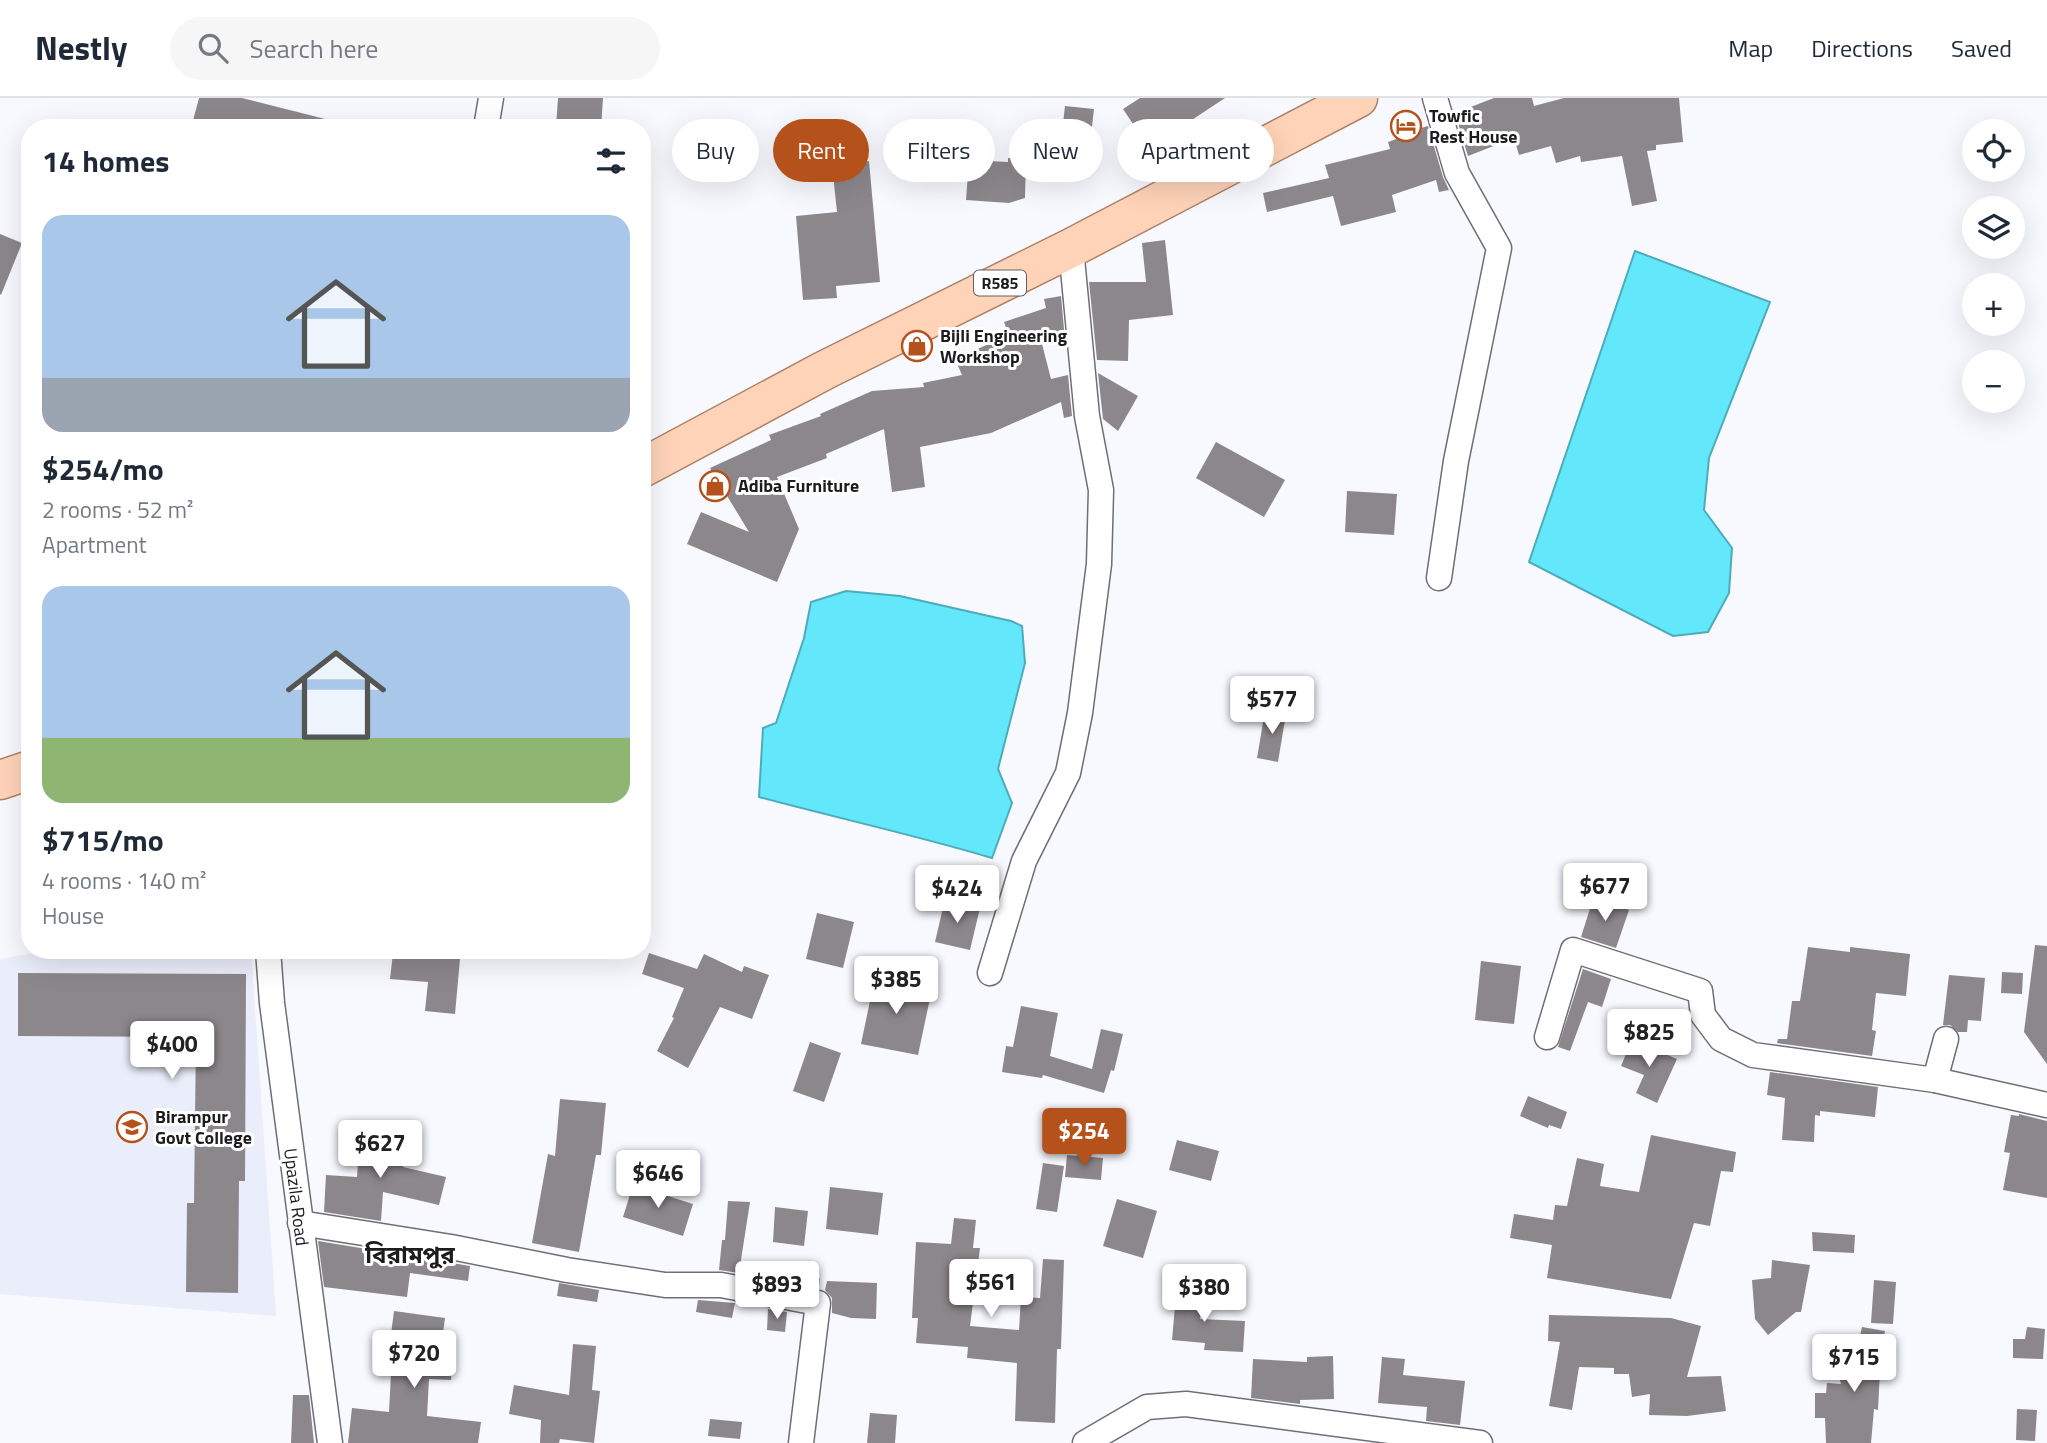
<!DOCTYPE html>
<html lang="en">
<head>
<meta charset="utf-8">
<style>
	:root { --surface:#fff; --page:#f6f6f7; --text:#1f2937; --muted:#747a83; --line:#e0e1e3; --accent:#b5511b }
	body { margin:0; font-family:"Titillium Web","Noto Sans Bengali",sans-serif; background:var(--page); color:var(--text); height:100vh; display:flex; flex-direction:column; font-size:26px; white-space:nowrap }
	* { box-sizing:border-box; margin:0 }
	p { font-size:23px; color:var(--muted) }
	.icon { flex:none; width:38px; height:38px; fill:none; stroke:currentColor; stroke-width:2; stroke-linecap:round; stroke-linejoin:round }
	.map { position:relative; flex:1; overflow:hidden }
	.panel { position:absolute; left:21px; top:21px; width:630px; height:840px; display:flex; flex-direction:column; background:var(--surface); border-radius:28px; box-shadow:0 7px 28px #0002 }
	.panel>* { flex:none }
	.banner { position:absolute; left:672px; top:21px; width:665px; height:63px; display:flex; gap:14px }
	.buttons { position:absolute; left:1962px; top:21px; display:grid; gap:14px }
	.buttons a { display:grid; place-items:center; width:63px; height:63px; border-radius:50%; background:var(--surface); box-shadow:0 7px 28px #0002; font-size:35px }
	.price { position:absolute; translate:-50% -60px; padding:0 16px; border-radius:7px; background:#fff; color:#222; font-size:23px; line-height:46px; filter:drop-shadow(0 2px 4px #0008) }
	.price::after { content:''; position:absolute; left:50%; top:42px; width:21px; height:16px; margin-left:-10px; background:inherit; clip-path:polygon(0 0,100% 0,50% 100%) }
	.price.active { background:var(--accent); color:#fff }
	ul { padding:0; list-style:none }
	li { display:grid; align-content:center; gap:14px; height:371px; padding:0 21px }
	li span { display:grid; place-items:center; height:217px; border-radius:21px; color:#555 }
	li>.icon { margin-inline-start:auto }
	span .icon { width:126px; height:126px; fill:#fffc; stroke-width:1 }
	li b { font-size:30px }
	h2 { display:flex; justify-content:space-between; align-items:center; height:84px; padding:0 21px; font-size:30px }
	.chip { padding:0 24px; border-radius:32px; background:var(--surface); box-shadow:0 7px 28px #0002; font-size:24px; line-height:63px }
	.chip.active { background:var(--accent); color:#fff }
	header { display:flex; align-items:center; gap:42px; box-sizing:border-box; height:98px; padding:0 35px; background:var(--surface); border-bottom:2px solid var(--line) }
	header strong { font-size:33px }
	nav { display:flex; gap:38px; margin-inline-start:auto; font-size:24px }
	.search { width:490px; height:63px; background:var(--page); display:flex; align-items:center; gap:18px; box-sizing:border-box; padding:0 24px; border-radius:38px; color:var(--muted); font-size:26px }
	.map>svg:first-child { display:block }
	.built { fill:#eaedfa }
	.water { fill:#63e8fb; stroke:#4eabb9; stroke-width:2 }
	.building { fill:#8c878b }
	.lines { fill:none; stroke-linecap:round; stroke-linejoin:round }
	.street-casing { stroke:#6e6f74; stroke-width:27 }
	.primary-casing { stroke:#ae8064; stroke-width:41 }
	.street { stroke:#fff; stroke-width:24 }
	.primary { stroke:#fed3b8; stroke-width:38 }
	.labels { text-anchor:middle; stroke-width:6; stroke-linejoin:round; paint-order:stroke }
	.shield { fill:#fff; stroke:#606062; stroke-width:2 }
	.shield-label { font-size:16px; font-weight:bold; fill:#1c1c1e }
	.poi-label { font-size:18px; font-weight:bold; fill:#1c1c1e; stroke:#fff; text-anchor:start }
	.street-label { font-size:18px; fill:#1c1c1e; stroke:#fff }
	.district-label { font-size:24px; font-weight:bold; fill:#1c1c1e; stroke:#fff }
</style>
</head>
<body>
<header>
<strong>Nestly</strong>
<div class="search"><svg class="icon" aria-label="search" viewBox="0 0 24 24"><circle cx="10" cy="10" r="6"/><path d="M15 15l6 6"/></svg>Search here</div>
<nav><a>Map</a><a>Directions</a><a>Saved</a></nav>
</header>
<div class="map">
<svg width="2047" height="1345" viewBox="0 0 2047 1345">
	<rect width="100%" height="100%" fill="#f8f9ff"/>
	<path class="built" d="M51 852H251L276 1218 0 1196V861Z"/>
	<g class="water">
		<path d="M1635 153 1770 204 1709 360 1704 412 1732 450 1729 495 1708 534 1673 538 1529 464Z"/>
		<path d="M846 493 900 498 1011 523 1022 528 1025 565 998 671 1012 705 992 760C915 737 837 720 759 699L763 630 776 625 804 540 811 504Z"/>
	</g>
	<g class="building">
		<path d="M199 0H242L333 23 332 30H191Z"/>
		<path d="M558 0H603L601 30 556 29Z"/>
		<path d="M1140 0H1225L1154 47H1147L1123 11Z"/>
		<path d="M1494 0H1532L1534 8 1564 0H1679L1683 44 1656 47V52L1647 53 1657 103 1632 108 1622 58 1581 64 1580 58 1556 65 1551 48 1519 57 1514 40 1468 58 1455 15Z"/>
		<path d="M1065 8 1094 11 1087 72 1058 69Z"/>
		<path d="M1428 28 1443 79 1449 92 1439 94 1436 82 1392 97 1396 114 1341 128 1333 98 1267 114 1263 95 1329 80 1325 67 1390 51 1388 44 1422 32 1421 30Z"/>
		<path d="M1008 60 1026 61 1025 100 1009 105 966 102 969 62 1008 64Z"/>
		<path d="M869 63 880 184 836 188 837 200 803 202 796 118 837 114 832 67Z"/>
		<path d="M0 136 22 145 1 197 0 196Z"/>
		<path d="M1165 142 1173 217 1129 222 1128 263 1097 262 1089 184H1146L1142 145Z"/>
		<path d="M1061 198 1065 242 1042 246 1051 281 1068 277 1072 318 1064 320 1061 304 991 335 920 349 925 389 892 394 884 331 826 356 827 360 777 379 799 431 777 484 687 446 701 414 749 434 710 370 771 342 769 337 821 318 820 316 872 293 924 289 923 285 962 277 955 261 1009 237 1004 224 1046 210 1044 201Z"/>
		<path d="M1098 275 1138 298 1118 333 1103 321Z"/>
		<path d="M1216 344 1285 382 1264 419 1196 380Z"/>
		<path d="M1347 393 1397 396 1394 437 1345 434Z"/>
		<path d="M1265 613 1286 616 1278 664 1257 660Z"/>
		<path d="M945 801 980 810 970 852 935 844Z"/>
		<path d="M1593 801 1629 812 1616 850 1581 839Z"/>
		<path d="M817 815 854 824 843 870 806 861Z"/>
		<path d="M2035 847 2047 848V966L2024 934Z"/>
		<path d="M1808 849 1850 854V849L1910 856 1906 898 1876 895 1872 932 1876 933 1872 958 1777 945 1778 941H1787L1792 903H1800Z"/>
		<path d="M393 855 460 861 455 916 425 913 428 884 390 881Z"/>
		<path d="M649 855 697 871 704 856 742 874 744 868 769 877 752 921 720 909 688 970 657 953 674 920 672 919 684 890 642 876Z"/>
		<path d="M1481 863 1521 868 1514 926 1475 922Z"/>
		<path d="M1583 871 1611 881 1602 909 1588 904 1570 953 1558 949Z"/>
		<path d="M2002 874 2023 875 2022 896 2001 895Z"/>
		<path d="M18 875 246 876 245 1083H239L238 1195 186 1194 187 1105H194L196 939 18 938Z"/>
		<path d="M1949 877 1985 880 1981 923 1968 922 1967 934H1958L1950 927H1943Z"/>
		<path d="M875 879 932 891 918 957 861 946Z"/>
		<path d="M1021 908 1058 915 1050 958 1092 971 1101 931 1123 936 1114 973 1111 972 1104 995 1043 977 1042 980 1002 974 1006 948 1013 949Z"/>
		<path d="M1632 942 1677 961 1657 1005 1636 995 1644 977 1621 968Z"/>
		<path d="M810 944 841 955 824 1004 793 993Z"/>
		<path d="M1770 974 1878 989 1875 1019 1820 1013V1018L1815 1017 1814 1044 1782 1042 1785 1000 1767 997Z"/>
		<path d="M1528 998 1567 1014 1561 1031 1549 1027 1548 1030 1520 1018Z"/>
		<path d="M560 1001 606 1005 601 1057H596L579 1154 532 1145 548 1056 555 1058Z"/>
		<path d="M2019 1016 2047 1023V1100L2003 1092 2010 1055 2004 1054 2011 1017 2019 1018Z"/>
		<path d="M360 1035 406 1038 403 1069 446 1079 439 1107 383 1094 381 1123 324 1114 326 1077 357 1079Z"/>
		<path d="M1651 1037 1736 1054 1733 1074 1721 1073 1710 1128 1694 1125 1671 1201 1547 1180 1552 1147 1510 1140 1514 1116 1553 1122 1555 1107 1567 1108 1577 1060 1604 1066 1600 1088 1639 1094Z"/>
		<path d="M1177 1042 1219 1053 1211 1083 1169 1072Z"/>
		<path d="M1067 1057 1103 1060 1101 1082 1065 1079Z"/>
		<path d="M1043 1065 1064 1068 1057 1114 1036 1111Z"/>
		<path d="M633 1087 693 1106 683 1138 623 1119Z"/>
		<path d="M830 1089 883 1095 878 1137 826 1131Z"/>
		<path d="M1117 1101 1157 1113 1143 1160 1103 1148Z"/>
		<path d="M728 1103 750 1104 739 1175 719 1172 722 1142H725Z"/>
		<path d="M775 1109 808 1113 804 1148 773 1144Z"/>
		<path d="M954 1120 976 1122 973 1150H980L970 1228 1019 1232 1021 1199 1040 1200 1043 1161 1064 1162 1061 1251H1057L1055 1325 1015 1323 1017 1265 967 1260 968 1249 916 1245 918 1220H912L916 1144 951 1146Z"/>
		<path d="M1812 1134 1855 1137 1854 1155 1813 1153Z"/>
		<path d="M318 1143 470 1168 468 1183 410 1175 407 1199 324 1189Z"/>
		<path d="M1772 1162 1810 1167 1801 1214H1796L1768 1237 1755 1221 1752 1182 1771 1180Z"/>
		<path d="M786 1177 820 1180 819 1190 785 1184Z"/>
		<path d="M1874 1182 1896 1184 1893 1226 1871 1225Z"/>
		<path d="M827 1183 877 1185 876 1221 851 1220 832 1215V1200L825 1192Z"/>
		<path d="M559 1185 599 1192 597 1204 557 1198Z"/>
		<path d="M1177 1186 1203 1189 1200 1221 1245 1223 1243 1254 1204 1252 1205 1245 1172 1242Z"/>
		<path d="M698 1202 735 1205 732 1220 696 1214Z"/>
		<path d="M768 1211 787 1214 785 1234 767 1232Z"/>
		<path d="M394 1213 445 1220 441 1250 453 1251 451 1282 429 1281 427 1318 481 1324 478 1345H348L352 1310 389 1314 393 1237 391 1236Z"/>
		<path d="M1549 1217 1671 1220 1701 1228 1687 1279 1721 1278 1726 1313 1687 1318 1649 1317 1650 1296 1632 1299 1629 1276H1614V1270L1579 1269 1572 1312 1549 1308 1560 1244 1548 1243Z"/>
		<path d="M1862 1229 1885 1233 1881 1253 1878 1312 1874 1311 1871 1345H1826L1825 1320H1815V1295H1826L1827 1285 1841 1286 1837 1270 1850 1267 1852 1250 1857 1251Z"/>
		<path d="M2027 1229 2045 1231 2043 1261 2013 1260V1241H2025Z"/>
		<path d="M573 1246 596 1248 592 1292 600 1293 594 1345 560 1341 559 1345H540L541 1322 509 1316 514 1287 569 1297Z"/>
		<path d="M1333 1258 1334 1301 1300 1302V1306L1251 1300 1253 1261 1307 1264V1259Z"/>
		<path d="M1382 1259 1405 1261 1403 1277 1465 1283 1460 1327 1426 1323 1427 1309 1378 1305Z"/>
		<path d="M293 1297H309L314 1345H291Z"/>
		<path d="M2017 1311 2037 1312 2035 1343 2016 1342Z"/>
		<path d="M870 1315 897 1317 895 1345H867Z"/>
		<path d="M710 1321 742 1324 740 1341 708 1338Z"/>
	</g>
	<g class="lines">
		<g class="street-casing">
			<g id="street">
				<path d="M1435 0 1457 75 1499 150 1456 363 1439 480"/>
				<path d="M486 30 491 0"/>
				<path d="M268 852 272 905 330 1345"/>
				<path d="M990 875 1024 763 1068 675 1080 615 1099 466 1101 392 1087 318 1071 150"/>
				<path d="M1547 939 1573 852 1700 893 1703 917 1721 941 1753 957 1935 982 1946 941"/>
				<path d="M1935 982 2047 1007"/>
				<path d="M300 1125 451 1149 567 1172 665 1187H721L818 1205 801 1345"/>
				<path d="M1085 1345 1147 1309 1186 1306 1480 1345"/>
			</g>
		</g>
		<g class="primary-casing">
			<g id="primary">
				<path d="M642 370 825 272 1071 150 1358 0"/>
				<path d="M0 682 30 672"/>
			</g>
		</g>
		<use href="#street" class="street"/>
		<use href="#primary" class="primary"/>
	</g>
	<defs>
		<g id="hotel-ring" transform="scale(1.575)"><circle r="9.5" fill="#fff" stroke="#b5511b" stroke-width="1.5"/><path d="M-6-4.5h1.5V1H6V5H4.5V3h-9V5H-6ZM-4 0a1.8 1.8 0 1 1 3.6 0ZM.5 0V-2.5h3Q6-2.5 6 0Z" fill="#b5511b"/></g>
		<g id="shop-ring" transform="scale(1.575)"><circle r="9.5" fill="#fff" stroke="#b5511b" stroke-width="1.5"/><path d="M-5-2.5h2.3a2.7 3.5 0 0 1 5.4 0H5L5.5 6h-11ZM-1.5-2.5h3a1.5 2.3 0 0 0-3 0Z" fill="#b5511b"/></g>
		<g id="university-ring" transform="scale(1.575)"><circle r="9.5" fill="#fff" stroke="#b5511b" stroke-width="1.5"/><path d="M0-5L7-2L0 1L-7-2ZM-4 1L0 2.5L4 1V4Q0 6-4 4Z" fill="#b5511b"/></g>
	</defs>
	<g fill-rule="evenodd">
		<use href="#hotel-ring" x="1406" y="28"/>
		<use href="#shop-ring" x="917" y="248"/>
		<use href="#shop-ring" x="715" y="388"/>
		<use href="#university-ring" x="132" y="1029"/>
	</g>
	<g class="labels">
		<rect class="shield" x="974" y="172.5" width="52" height="25" rx="5"/>
		<g class="shield-label">
			<text x="1000" y="191">R585</text>
		</g>
		<g class="poi-label">
			<text x="1429" y="24">Towfic<tspan x="1429" dy="21">Rest House</tspan></text>
			<text x="940" y="244">Bijli Engineering<tspan x="940" dy="21">Workshop</tspan></text>
			<text x="738" y="394">Adiba Furniture</text>
			<text x="155" y="1025">Birampur<tspan x="155" dy="21">Govt College</tspan></text>
		</g>
		<g class="street-label">
			<text transform="translate(296 1099) rotate(83)" y="6">Upazila Road</text>
		</g>
		<g class="district-label">
			<text x="410" y="1165">বিরামপুর</text>
		</g>
	</g>
</svg>
<div class="buttons">
<a><svg class="icon" aria-label="locate" viewBox="0 0 24 24"><circle cx="12" cy="12" r="6"/><path d="M12 2v4M12 18v4M2 12h4M18 12h4"/></svg></a>
<a><svg class="icon" aria-label="layers" viewBox="0 0 24 24"><path d="M12 4l9 5-9 5-9-5zM3 14l9 5 9-5"/></svg></a>
<a>+</a>
<a>−</a>
</div>
<b class="price" style="left:1272px;top:638px">$577</b>
<b class="price" style="left:1605px;top:825px">$677</b>
<b class="price" style="left:957px;top:827px">$424</b>
<b class="price" style="left:896px;top:918px">$385</b>
<b class="price" style="left:1649px;top:971px">$825</b>
<b class="price" style="left:172px;top:983px">$400</b>
<b class="price active" style="left:1084px;top:1070px">$254</b>
<b class="price" style="left:380px;top:1082px">$627</b>
<b class="price" style="left:658px;top:1112px">$646</b>
<b class="price" style="left:991px;top:1221px">$561</b>
<b class="price" style="left:777px;top:1223px">$893</b>
<b class="price" style="left:1204px;top:1226px">$380</b>
<b class="price" style="left:414px;top:1292px">$720</b>
<b class="price" style="left:1854px;top:1296px">$715</b>
<div class="banner">
<a class="chip">Buy</a>
<a class="chip active">Rent</a>
<a class="chip">Filters</a>
<a class="chip">New</a>
<a class="chip">Apartment</a>
</div>
<section class="panel">
<h2>14 homes<svg class="icon" aria-label="filters" viewBox="0 0 24 24"><path d="M4 7h16M4 17h16"/><circle cx="9" cy="7" r="2"/><circle cx="15" cy="17" r="2"/></svg></h2>
<ul>
<li><span style="background:linear-gradient(#a9c7e8 75%,#9aa5b1 0)"><svg class="icon" aria-label="home" viewBox="0 0 24 24"><path d="M3 11l9-7 9 7M6 9v11h12V9"/></svg></span><div><b>$254/mo</b><p>2 rooms · 52 m²</p><p>Apartment</p></div></li>
<li><span style="background:linear-gradient(#a9c7e8 70%,#8fb573 0)"><svg class="icon" aria-label="home" viewBox="0 0 24 24"><path d="M3 11l9-7 9 7M6 9v11h12V9"/></svg></span><div><b>$715/mo</b><p>4 rooms · 140 m²</p><p>House</p></div></li>
</ul>
</section>
</div>
</body>
</html>
